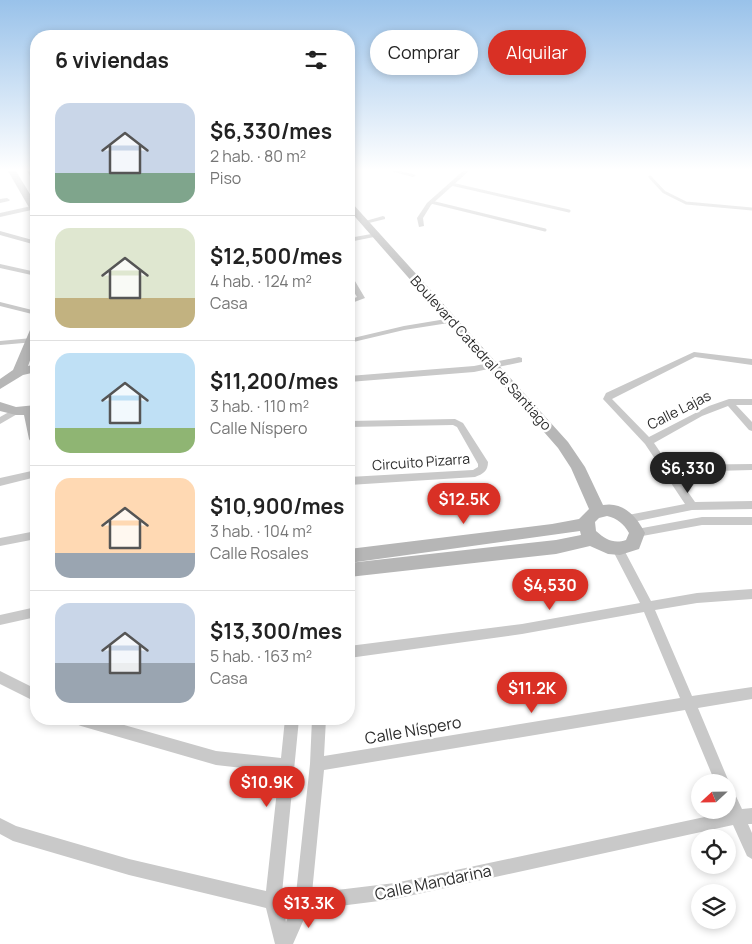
<!DOCTYPE html>
<html lang="es">
<head>
<meta charset="utf-8">
<style>
	:root { --surface:#fff; --page:#f2f2f2; --text:#222; --muted:#767676; --line:#e0e0e0; --accent:#d93025 }
	body { margin:0; font-family:Manrope,sans-serif; background:var(--page); color:var(--text); height:100vh; display:flex; flex-direction:column; font-size:19px; white-space:nowrap }
	* { box-sizing:border-box; margin:0 }
	p { font-size:16px; color:var(--muted) }
	.icon { flex:none; width:28px; height:28px; fill:none; stroke:currentColor; stroke-width:2; stroke-linecap:round; stroke-linejoin:round }
	.map { position:relative; flex:1; overflow:hidden }
	.side { position:absolute; left:30px; top:30px; width:325px; height:695px; display:flex; flex-direction:column; background:var(--surface); border-radius:20px; box-shadow:0 2px 8px #0003 }
	.side>* { flex:none }
	.hud { position:absolute; left:370px; top:30px; width:306px; height:45px; display:flex; gap:10px }
	.needle { width:32px; rotate:248deg }
	.fabs { position:absolute; left:691px; top:774px; display:grid; gap:10px }
	.fabs a { display:grid; place-items:center; width:45px; height:45px; border-radius:50%; background:var(--surface); box-shadow:0 2px 8px #0003; font-size:25px }
	.price { position:absolute; translate:-50% -42px; padding:0 11px; border-radius:18px; background:var(--accent); color:#fff; font-size:16px; line-height:32px; filter:drop-shadow(0 1px 2px #0008) }
	.price::after { content:''; position:absolute; left:50%; top:30px; width:15px; height:11px; margin-left:-8px; background:inherit; clip-path:polygon(0 0,100% 0,50% 100%) }
	.price.active { background:#222; color:#fff }
	ul { padding:0; list-style:none }
	li { display:flex; align-items:center; gap:15px; height:125px; padding:0 25px }
	li+li { border-top:1px solid var(--line) }
	li span { display:grid; place-items:center; flex:none; width:140px; height:100px; border-radius:15px; color:#555 }
	li>.icon { margin-inline-start:auto }
	span .icon { width:60px; height:60px; fill:#fffc; stroke-width:1 }
	li b { font-size:21px }
	h2 { display:flex; justify-content:space-between; align-items:center; height:60px; padding:0 25px; font-size:21px }
	.chip { padding:0 18px; border-radius:22px; background:var(--surface); box-shadow:0 2px 8px #0003; font-size:18px; line-height:45px }
	.chip.active { background:var(--accent); color:#fff }
	.map>svg:first-child { display:block }
	.lines { fill:none; stroke-linecap:round; stroke-linejoin:round }
	.lane { stroke:#c9c9c9; stroke-width:3 }
	.street { fill:#c9c9c9; fill-rule:evenodd }
	.secondary { fill:#b6b6b6; fill-rule:evenodd }
	.labels { text-anchor:middle; stroke-width:5; stroke-linejoin:round; paint-order:stroke }
	.street-label { font-size:14px; fill:#2c2c2c; stroke:#fff }
	.near-street-label { font-size:16px; fill:#2c2c2c; stroke:#fff }
</style>
</head>
<body>
<div class="map">
<svg width="752" height="944" viewBox="0 0 752 944">
	<rect width="100%" height="100%" fill="#fff"/>
	<g class="lines">
		<g class="lane">
			<path d="M650 177 664 192 686 203 752 209"/>
			<path d="M451 184 569 211"/>
			<path d="M431 202 545 230"/>
		</g>
		<g class="street">
			<path d="M349 171H355L349 175Z"/>
			<path d="M390 171H401L416 175 413 177Z"/>
			<path d="M463 171H469L431 205 423 218 424 226 419 227 417 218 427 203Z"/>
			<path d="M7 198 10 200 9 201 0 203V199Z"/>
			<path d="M36 205V209L0 217V213Z"/>
			<path d="M383 216 385 217V219L365 224 362 222Z"/>
			<path d="M0 231 36 241V245L0 235Z"/>
			<path d="M377 233 380 235 379 236 349 242V238Z"/>
			<path d="M0 264 36 272V276L0 268Z"/>
			<path d="M349 276H352L365 298 349 304V300L357 297 349 284Z"/>
			<path d="M0 302 36 311V315L0 306Z"/>
			<path d="M452 318 456 320 455 322 404 330 349 343V339L404 326Z"/>
			<path d="M32 338 36 340 35 342 0 345V341Z"/>
			<path d="M694 352 752 359V365L695 357 612 399 649 437 709 406 729 399H752V405H736L752 422V431L749 430 728 406 702 416 654 443 669 465 752 464V470L674 472 695 502 752 501V509L692 510 628 523 624 522 623 519 624 516 628 515 685 504 645 444 603 399 606 393Z"/>
			<path d="M519 357 522 358V362L474 372 349 382V376L474 366Z"/>
			<path d="M16 408 19 409 21 411 19 413 0 424V417Z"/>
			<path d="M455 419 463 423 488 462C488 471 483 474 475 477L349 485V477L473 470 478 467V464L457 427 453 425 349 427V421Z"/>
			<path d="M36 470V477L0 486V478Z"/>
			<path d="M702 517H752V525H702L637 537 633 536 632 533 633 530 637 529Z"/>
			<path d="M36 531V539L0 546V538Z"/>
			<path d="M618 545 622 546 651 601 697 593 752 589V599L697 603 655 610 692 696 752 687V699L698 708 729 782 728 786V782H715L685 710 324 770 312 893 395 883 728 812V788L733 790 742 809 752 808V824H748L752 833V859L747 856 733 825 395 899 308 910 293 944H275L266 908 129 875 13 841 0 834V818L16 826 129 859 266 891 279 772 216 765 81 726 76 724 74 719H103L216 751 281 758 285 719H299L282 893 296 894 310 764 312 719H326L324 756 680 698 644 612 522 634 349 658V646L522 624 640 603 612 549 614 546ZM283 909 291 910 286 922Z"/>
			<path d="M36 607V617L0 625V615Z"/>
			<path d="M0 671 36 689V702L0 684Z"/>
		</g>
		<g class="secondary">
			<path d="M8 171H16L36 204V214L31 211Z"/>
			<path d="M27 171H35L36 182 33 181Z"/>
			<path d="M349 202 352 203 568 442 585 467 603 505C623 501 637 517 645 533L639 549 620 555 608 554 590 546 556 554 349 577V563L556 540 581 535 580 531 349 563V549L552 524 579 519 589 509 571 468 558 448 349 210ZM607 516C617 518 624 524 629 533L626 540C614 544 606 540 596 531L595 522 599 518Z"/>
			<path d="M36 326V344L28 366 36 364V372L23 375 0 389V379L13 370 30 330Z"/>
			<path d="M0 402 16 407 36 405V444L31 442 29 439 24 415H16L0 411Z"/>
		</g>
	</g>
	<linearGradient id="sky" x2="0" y2="1"><stop stop-color="#99c2ea"/><stop offset="0.56" stop-color="#fff"/><stop offset="1" stop-color="#fff" stop-opacity="0"/></linearGradient>
	<rect width="752" height="303" fill="url(#sky)"/>
	<g class="labels">
		<g class="street-label">
			<text transform="translate(481 353) rotate(48)" y="5">Boulevard Catedral de Santiago</text>
			<text transform="translate(679 410) rotate(-27)" y="5">Calle Lajas</text>
			<text transform="translate(421 462) rotate(-4)" y="5">Circuito Pizarra</text>
		</g>
		<g class="near-street-label">
			<text transform="translate(413 730) rotate(-10)" y="6">Calle Níspero</text>
			<text transform="translate(433 882) rotate(-12)" y="6">Calle Mandarina</text>
		</g>
	</g>
</svg>
<div class="fabs">
<a><svg class="needle" viewBox="-14 -14 28 28"><path d="M0-13l5 13h-10z" fill="#e53935"/><path d="M0 13l5-13h-10z" fill="#767676"/></svg></a>
<a><svg class="icon" aria-label="locate" viewBox="0 0 24 24"><circle cx="12" cy="12" r="6"/><path d="M12 2v4M12 18v4M2 12h4M18 12h4"/></svg></a>
<a><svg class="icon" aria-label="layers" viewBox="0 0 24 24"><path d="M12 4l9 5-9 5-9-5zM3 14l9 5 9-5"/></svg></a>
</div>
<b class="price active" style="left:688px;top:494px">$6,330</b>
<b class="price" style="left:464px;top:525px">$12.5K</b>
<b class="price" style="left:550px;top:611px">$4,530</b>
<b class="price" style="left:532px;top:714px">$11.2K</b>
<b class="price" style="left:267px;top:808px">$10.9K</b>
<b class="price" style="left:309px;top:929px">$13.3K</b>
<div class="hud">
<a class="chip">Comprar</a>
<a class="chip active">Alquilar</a>
</div>
<section class="side">
<h2>6 viviendas<svg class="icon" aria-label="filters" viewBox="0 0 24 24"><path d="M4 7h16M4 17h16"/><circle cx="9" cy="7" r="2"/><circle cx="15" cy="17" r="2"/></svg></h2>
<ul>
<li><span style="background:linear-gradient(#c9d6e8 70%,#7fa58c 0)"><svg class="icon" aria-label="home" viewBox="0 0 24 24"><path d="M3 11l9-7 9 7M6 9v11h12V9"/></svg></span><div><b>$6,330/mes</b><p>2 hab. · 80 m²</p><p>Piso</p></div></li>
<li><span style="background:linear-gradient(#dfe7d0 70%,#c2b280 0)"><svg class="icon" aria-label="home" viewBox="0 0 24 24"><path d="M3 11l9-7 9 7M6 9v11h12V9"/></svg></span><div><b>$12,500/mes</b><p>4 hab. · 124 m²</p><p>Casa</p></div></li>
<li><span style="background:linear-gradient(#bfe0f5 75%,#8fb573 0)"><svg class="icon" aria-label="home" viewBox="0 0 24 24"><path d="M3 11l9-7 9 7M6 9v11h12V9"/></svg></span><div><b>$11,200/mes</b><p>3 hab. · 110 m²</p><p>Calle Níspero</p></div></li>
<li><span style="background:linear-gradient(#ffd9b3 75%,#9aa5b1 0)"><svg class="icon" aria-label="home" viewBox="0 0 24 24"><path d="M3 11l9-7 9 7M6 9v11h12V9"/></svg></span><div><b>$10,900/mes</b><p>3 hab. · 104 m²</p><p>Calle Rosales</p></div></li>
<li><span style="background:linear-gradient(#c9d6e8 60%,#9aa5b1 0)"><svg class="icon" aria-label="home" viewBox="0 0 24 24"><path d="M3 11l9-7 9 7M6 9v11h12V9"/></svg></span><div><b>$13,300/mes</b><p>5 hab. · 163 m²</p><p>Casa</p></div></li>
</ul>
</section>
</div>
</body>
</html>
